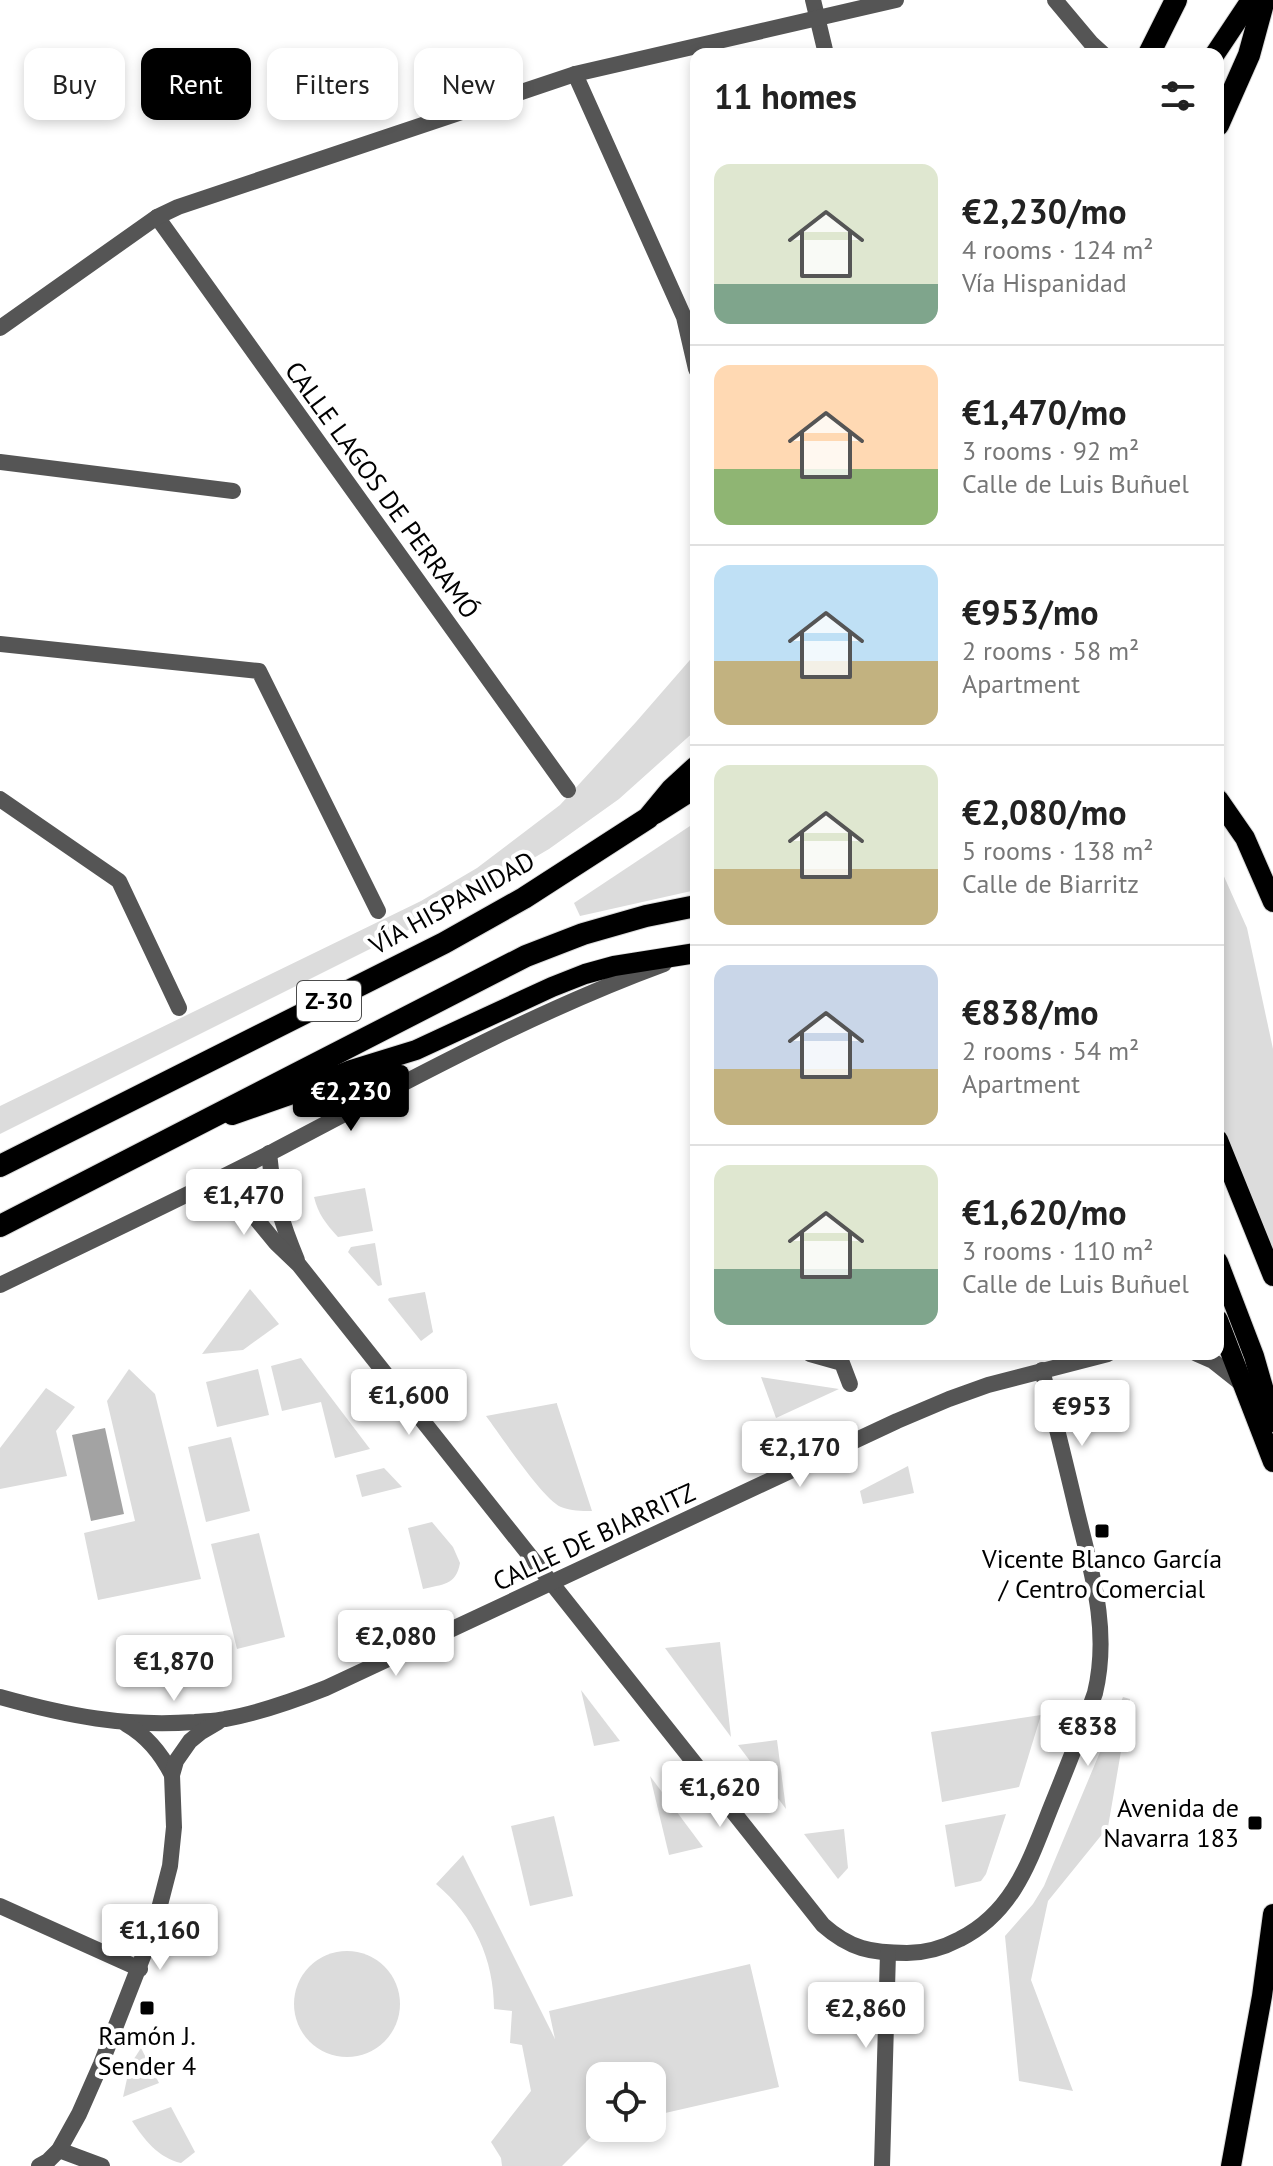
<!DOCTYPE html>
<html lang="en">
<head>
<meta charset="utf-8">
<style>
	:root { --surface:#fff; --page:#f2f2f2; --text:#222; --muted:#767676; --line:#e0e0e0; --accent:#000 }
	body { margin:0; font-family:"PT Sans",sans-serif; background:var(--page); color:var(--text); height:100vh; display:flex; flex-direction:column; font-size:30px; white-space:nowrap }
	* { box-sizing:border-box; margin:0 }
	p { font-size:26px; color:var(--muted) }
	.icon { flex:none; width:44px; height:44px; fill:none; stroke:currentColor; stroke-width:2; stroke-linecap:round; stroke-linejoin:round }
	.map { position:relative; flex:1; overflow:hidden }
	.drawer { position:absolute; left:690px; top:48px; width:534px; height:1312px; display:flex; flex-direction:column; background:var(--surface); border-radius:16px; box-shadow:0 4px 12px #0003 }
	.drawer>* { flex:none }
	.banner { position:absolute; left:24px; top:48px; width:546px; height:72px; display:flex; gap:16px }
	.controls { position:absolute; left:586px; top:2062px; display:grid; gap:16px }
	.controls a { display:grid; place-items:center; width:80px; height:80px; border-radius:16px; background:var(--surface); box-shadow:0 4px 12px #0003; font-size:40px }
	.price { position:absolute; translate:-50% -68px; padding:0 18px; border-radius:8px; background:#fff; color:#222; font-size:26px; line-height:52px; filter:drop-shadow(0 2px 4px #0008) }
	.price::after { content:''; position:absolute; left:50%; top:48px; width:24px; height:18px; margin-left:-12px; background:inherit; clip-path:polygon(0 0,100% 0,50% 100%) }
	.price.active { background:var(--accent); color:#fff }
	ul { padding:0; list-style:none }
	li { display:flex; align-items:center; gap:24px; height:200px; padding:0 24px }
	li+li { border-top:2px solid var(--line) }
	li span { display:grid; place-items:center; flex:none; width:224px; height:160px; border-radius:16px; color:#555 }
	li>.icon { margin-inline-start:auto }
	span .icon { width:96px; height:96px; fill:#fffc; stroke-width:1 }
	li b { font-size:34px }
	h2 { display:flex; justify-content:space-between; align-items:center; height:96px; padding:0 24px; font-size:34px }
	.pill { padding:0 28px; border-radius:16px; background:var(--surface); box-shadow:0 4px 12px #0003; font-size:28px; line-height:72px }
	.pill.active { background:var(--accent); color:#fff }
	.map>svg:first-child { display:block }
	.green { fill:#dcdcdc }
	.water { fill:#a3a3a3 }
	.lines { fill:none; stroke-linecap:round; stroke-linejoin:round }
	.primary-casing { stroke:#dbdbdb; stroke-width:22 }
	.trunk-casing { stroke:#dbdbdb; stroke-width:24 }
	.pedestrian { stroke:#555; stroke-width:16 }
	.minor { stroke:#555; stroke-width:16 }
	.tertiary { stroke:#555; stroke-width:16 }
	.primary { stroke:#000; stroke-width:20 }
	.trunk { stroke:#000; stroke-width:22 }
	.poi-dot { fill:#000; stroke:#fff; stroke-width:3 }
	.labels { text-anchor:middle; stroke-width:8; stroke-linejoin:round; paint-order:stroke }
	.shield { fill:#fff; stroke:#4c4c4c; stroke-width:2 }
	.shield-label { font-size:24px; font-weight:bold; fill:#000 }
	.street-label { font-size:26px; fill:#000; stroke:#fff }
	.poi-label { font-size:26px; fill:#000; stroke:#fff }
</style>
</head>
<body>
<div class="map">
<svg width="1273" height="2166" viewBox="0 0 1273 2166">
	<rect width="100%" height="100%" fill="#fff"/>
	<g class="green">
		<path d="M696 653V730L619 799 549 849 422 923 0 1134V1106L421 901 477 868 560 805 636 722Z"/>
		<path d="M696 822V890L580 916 574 903Z"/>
		<path d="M1218 863 1247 928 1273 1049V1250L1218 1115Z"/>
		<path d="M365 1188 373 1231 338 1237C326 1224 318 1214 314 1197Z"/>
		<path d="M375 1243 382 1285 378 1286 348 1252 351 1247Z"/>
		<path d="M250 1289 279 1324 243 1350 202 1354Z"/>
		<path d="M425 1292 433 1332 421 1341 388 1300 389 1298Z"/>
		<path d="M301 1358 370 1449 335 1458 321 1402 282 1411 271 1366Z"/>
		<path d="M129 1369 155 1394 201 1579 98 1600 84 1533 135 1521 107 1401Z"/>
		<path d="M258 1369 269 1415 217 1427 206 1382Z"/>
		<path d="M761 1377 839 1389 776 1418Z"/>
		<path d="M46 1388 75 1407 56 1431 67 1476 0 1489V1448Z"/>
		<path d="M557 1403V1404L592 1511C581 1511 571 1511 561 1507 542 1498 501 1436 486 1416Z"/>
		<path d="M231 1437 250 1511 206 1522 188 1447Z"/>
		<path d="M908 1466 914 1493 863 1504 860 1491Z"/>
		<path d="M384 1468 402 1487 362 1497 356 1475Z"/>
		<path d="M432 1522 453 1547 460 1563C456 1586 442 1584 423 1589L408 1528Z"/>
		<path d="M259 1533 285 1637 237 1649 211 1544Z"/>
		<path d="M720 1642 731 1737 665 1648Z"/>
		<path d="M581 1690 620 1741 594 1746Z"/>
		<path d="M1123 1697 1130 1699 1108 1827 1048 1901 1031 1980 1073 2091 1019 2081 1005 1936 1033 1904 1044 1886Z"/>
		<path d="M1041 1715 1019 1787 942 1802 931 1732Z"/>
		<path d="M777 1740 786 1809 738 1745Z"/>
		<path d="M650 1776 703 1847 669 1855Z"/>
		<path d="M1006 1814 986 1874 981 1881 955 1887 945 1825Z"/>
		<path d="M554 1816 573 1896 530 1906 511 1826Z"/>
		<path d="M844 1829 848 1868 838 1879 804 1834Z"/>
		<path d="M463 1855 555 2039 549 2011 750 1964 779 2087 652 2116V2076H600V2128L562 2166H502L501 2158 491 2142 531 2091 522 2045 510 2043 512 2011 494 2009C494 1959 474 1916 436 1884Z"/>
		<circle cx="347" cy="2004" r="53"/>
		<path d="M141 2048 159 2083 123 2097 130 2065Z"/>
		<path d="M171 2107 195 2152 181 2163C158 2158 144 2139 132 2121Z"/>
	</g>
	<path class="water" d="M105 1428 124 1514 91 1521 72 1435Z"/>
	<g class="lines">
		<g class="primary-casing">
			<g id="primary">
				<path d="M1215 54 1251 0"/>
				<path d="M1218 799 1245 838 1273 902"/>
				<path d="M655 814 696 788"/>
				<path d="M232 1115 295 1093 351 1070 416 1050 552 987 585 974 614 966 696 953"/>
				<path d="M1218 1140 1273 1276"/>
				<path d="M1218 1262 1254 1356 1273 1422"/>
				<path d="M1218 1320 1273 1462"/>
				<path d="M1231 2166 1262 1996 1273 1914"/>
			</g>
		</g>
		<g class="trunk-casing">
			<g id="trunk">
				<path d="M1149 54 1176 0"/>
				<path d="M1218 125 1249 55 1264 0"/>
				<path d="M0 1166 444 943 524 898 648 818 672 789 696 767"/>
				<path d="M0 1226 526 956 583 934 646 916 696 906"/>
			</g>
		</g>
		<g class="pedestrian">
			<path d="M813 0 826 54"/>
			<path d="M575 74 684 317 696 369"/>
			<path d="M157 217 568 790"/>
			<path d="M0 462 233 491"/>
			<path d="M0 644 259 671 378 911"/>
			<path d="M0 799 119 881 179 1008"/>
			<path d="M810 1354 842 1363 850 1384"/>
			<path d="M0 1906 140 1969"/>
		</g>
		<g class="minor">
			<path d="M0 328 157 217 178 207 575 74 896 0"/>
			<path d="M269 1153C273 1194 281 1222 297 1260"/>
			<path d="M222 1177 276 1243 299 1265 823 1925C850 1949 871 1953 907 1953 926 1953 943 1948 960 1939 1016 1911 1031 1856 1053 1802 1068 1765 1082 1730 1095 1693 1110 1631 1092 1573 1077 1512 1066 1465 1054 1417 1042 1370"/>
			<path d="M0 1285C91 1241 182 1198 272 1152 400 1085 528 1014 664 964"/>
			<path d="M1197 1354 1213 1361 1242 1384"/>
			<path d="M0 1697C68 1716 124 1727 195 1722 205 1721 215 1721 225 1719 260 1713 293 1701 326 1688L897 1421 949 1399 988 1385 1108 1354"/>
			<path d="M126 1724C147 1736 161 1753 172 1775"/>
			<path d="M59 2150 102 2166"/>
			<path d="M39 2166 48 2161 59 2150 79 2114 101 2064 154 1928 170 1866 174 1827 172 1775 176 1761 190 1741 201 1732 218 1722"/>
			<path d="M882 2166 888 1953"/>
		</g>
		<path class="tertiary" d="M1055 0 1091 43 1103 54"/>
		<use href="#primary" class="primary"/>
		<use href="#trunk" class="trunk"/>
	</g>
	<g class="poi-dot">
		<rect x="1094" y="1523" width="16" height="16" rx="4"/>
		<rect x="1247" y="1815" width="16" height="16" rx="4"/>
		<rect x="139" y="2000" width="16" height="16" rx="4"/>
	</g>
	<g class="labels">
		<rect class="shield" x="297" y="981" width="64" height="40" rx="6"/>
		<g class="shield-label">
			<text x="329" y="1009">Z-30</text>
		</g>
		<g class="street-label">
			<text transform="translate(382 490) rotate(54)" y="9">CALLE LAGOS DE PERRAMÓ</text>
			<text transform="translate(452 903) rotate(-29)" y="9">VÍA HISPANIDAD</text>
			<text transform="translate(594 1537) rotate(-25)" y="9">CALLE DE BIARRITZ</text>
		</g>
		<g class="poi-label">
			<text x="1102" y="1568">Vicente Blanco García<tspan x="1102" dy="30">/ Centro Comercial</tspan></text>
			<text x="1239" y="1817" text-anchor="end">Avenida de<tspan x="1239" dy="30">Navarra 183</tspan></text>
			<text x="147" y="2045">Ramón J.<tspan x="147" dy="30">Sender 4</tspan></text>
		</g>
	</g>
</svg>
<div class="controls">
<a><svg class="icon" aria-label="locate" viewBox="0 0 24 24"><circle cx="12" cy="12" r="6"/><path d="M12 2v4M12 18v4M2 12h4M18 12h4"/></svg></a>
</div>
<b class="price active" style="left:351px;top:1133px">€2,230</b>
<b class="price" style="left:244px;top:1237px">€1,470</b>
<b class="price" style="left:409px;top:1437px">€1,600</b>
<b class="price" style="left:1082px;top:1448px">€953</b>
<b class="price" style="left:800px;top:1489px">€2,170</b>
<b class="price" style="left:396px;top:1678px">€2,080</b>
<b class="price" style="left:174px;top:1703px">€1,870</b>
<b class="price" style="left:1088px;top:1768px">€838</b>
<b class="price" style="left:720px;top:1829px">€1,620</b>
<b class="price" style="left:160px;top:1972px">€1,160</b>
<b class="price" style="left:866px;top:2050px">€2,860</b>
<div class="banner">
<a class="pill">Buy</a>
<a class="pill active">Rent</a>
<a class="pill">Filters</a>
<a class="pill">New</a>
</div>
<section class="drawer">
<h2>11 homes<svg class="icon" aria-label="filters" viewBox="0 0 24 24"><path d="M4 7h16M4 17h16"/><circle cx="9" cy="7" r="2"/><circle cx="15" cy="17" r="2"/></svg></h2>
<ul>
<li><span style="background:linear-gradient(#dfe7d0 75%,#7fa58c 0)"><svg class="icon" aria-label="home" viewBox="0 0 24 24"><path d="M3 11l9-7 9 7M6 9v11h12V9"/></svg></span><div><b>€2,230/mo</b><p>4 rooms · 124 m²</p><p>Vía Hispanidad</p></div></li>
<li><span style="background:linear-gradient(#ffd9b3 65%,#8fb573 0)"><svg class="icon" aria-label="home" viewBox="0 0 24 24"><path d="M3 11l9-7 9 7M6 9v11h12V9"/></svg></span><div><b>€1,470/mo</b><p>3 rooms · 92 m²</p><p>Calle de Luis Buñuel</p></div></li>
<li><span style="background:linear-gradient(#bfe0f5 60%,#c2b280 0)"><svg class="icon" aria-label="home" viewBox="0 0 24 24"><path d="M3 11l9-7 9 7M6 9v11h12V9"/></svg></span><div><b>€953/mo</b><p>2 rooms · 58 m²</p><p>Apartment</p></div></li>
<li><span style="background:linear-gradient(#dfe7d0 65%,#c2b280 0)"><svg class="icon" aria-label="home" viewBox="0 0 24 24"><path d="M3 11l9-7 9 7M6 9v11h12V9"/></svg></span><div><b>€2,080/mo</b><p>5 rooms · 138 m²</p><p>Calle de Biarritz</p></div></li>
<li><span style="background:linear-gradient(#c9d6e8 65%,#c2b280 0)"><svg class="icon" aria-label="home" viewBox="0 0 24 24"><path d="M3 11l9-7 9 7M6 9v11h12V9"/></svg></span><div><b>€838/mo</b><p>2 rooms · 54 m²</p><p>Apartment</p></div></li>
<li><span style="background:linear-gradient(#dfe7d0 65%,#7fa58c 0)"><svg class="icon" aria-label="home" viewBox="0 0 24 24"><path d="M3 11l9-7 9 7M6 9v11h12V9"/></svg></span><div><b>€1,620/mo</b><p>3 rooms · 110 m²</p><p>Calle de Luis Buñuel</p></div></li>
</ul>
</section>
</div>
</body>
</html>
